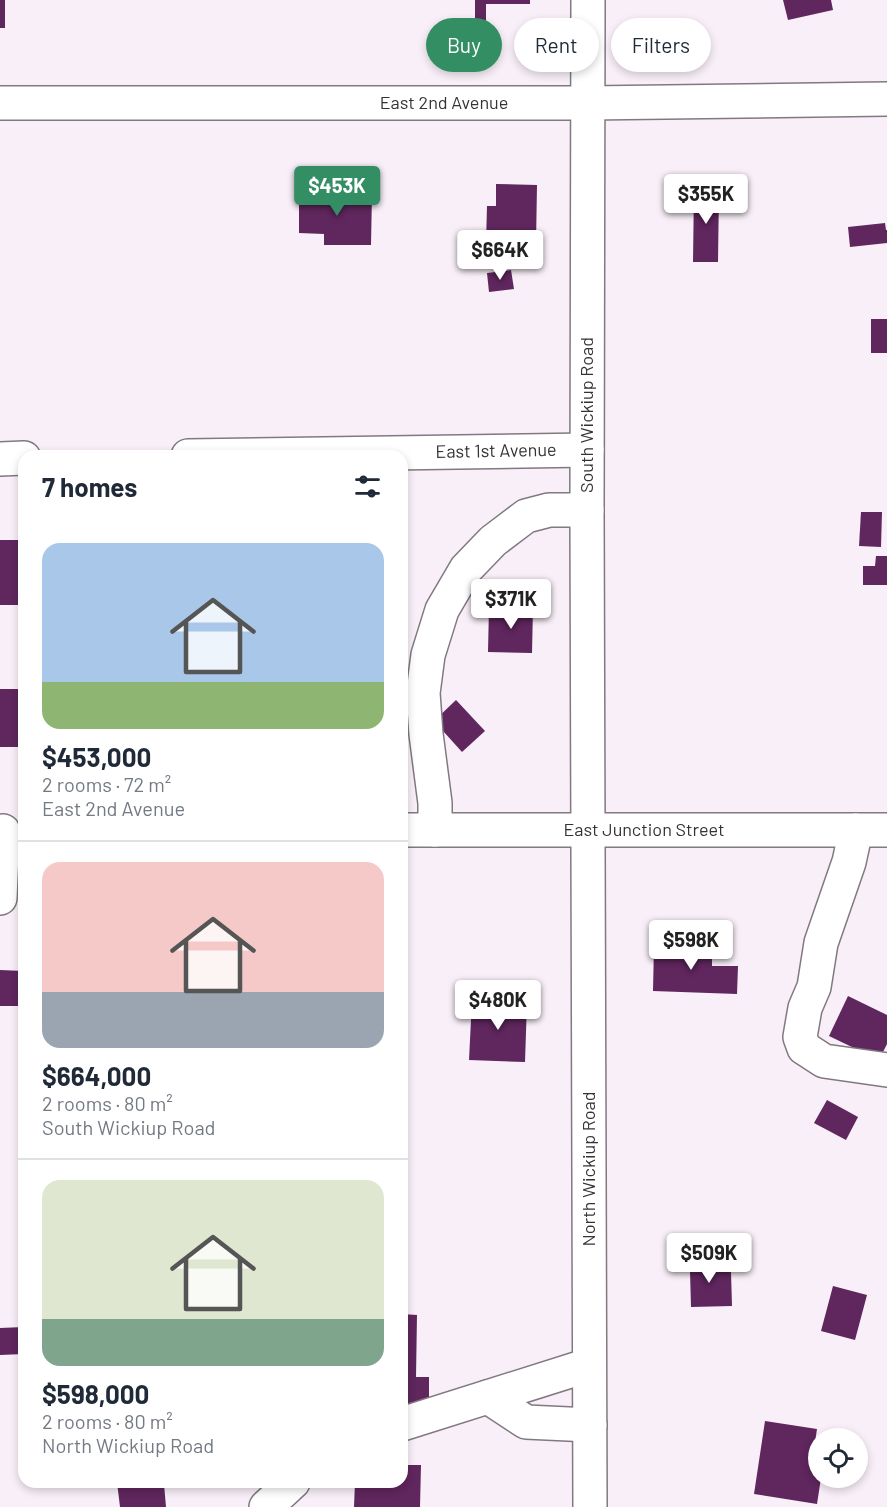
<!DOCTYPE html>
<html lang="en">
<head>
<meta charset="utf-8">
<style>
	:root { --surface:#fff; --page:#f2f2f3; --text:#1f2937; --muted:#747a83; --line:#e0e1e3; --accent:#348e64 }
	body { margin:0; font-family:Barlow,sans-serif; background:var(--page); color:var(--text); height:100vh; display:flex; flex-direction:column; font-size:22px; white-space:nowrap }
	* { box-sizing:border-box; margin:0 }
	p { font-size:20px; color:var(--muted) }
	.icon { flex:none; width:33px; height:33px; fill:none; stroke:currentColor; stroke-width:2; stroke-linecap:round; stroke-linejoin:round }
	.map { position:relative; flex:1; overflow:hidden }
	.side { position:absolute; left:18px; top:450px; width:390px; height:1038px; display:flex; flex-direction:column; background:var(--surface); border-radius:18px; box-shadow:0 3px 9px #0003 }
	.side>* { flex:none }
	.guide { position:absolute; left:426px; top:18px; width:370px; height:54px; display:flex; gap:12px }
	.fabs { position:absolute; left:808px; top:1428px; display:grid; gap:12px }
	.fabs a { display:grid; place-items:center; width:60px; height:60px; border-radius:50%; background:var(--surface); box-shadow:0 3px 9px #0003; font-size:30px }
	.price { position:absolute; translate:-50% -51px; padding:0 14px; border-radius:6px; background:#fff; color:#222; font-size:20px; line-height:39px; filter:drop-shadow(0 2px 3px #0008) }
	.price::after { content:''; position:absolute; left:50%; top:36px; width:18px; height:14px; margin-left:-9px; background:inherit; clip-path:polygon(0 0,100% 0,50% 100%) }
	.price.on { background:var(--accent); color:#fff }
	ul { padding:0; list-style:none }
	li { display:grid; align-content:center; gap:12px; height:318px; padding:0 24px }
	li+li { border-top:2px solid var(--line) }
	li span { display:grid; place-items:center; height:186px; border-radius:18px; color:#555 }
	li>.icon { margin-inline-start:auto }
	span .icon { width:108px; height:108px; fill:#fffc; stroke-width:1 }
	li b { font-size:26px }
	h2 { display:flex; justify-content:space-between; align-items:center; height:72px; padding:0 24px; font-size:26px }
	.pill { padding:0 21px; border-radius:27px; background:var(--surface); box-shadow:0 3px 9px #0003; font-size:21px; line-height:54px }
	.pill.on { background:var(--accent); color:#fff }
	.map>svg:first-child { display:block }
	.building { fill:#60265e }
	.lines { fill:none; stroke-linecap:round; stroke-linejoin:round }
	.minor-casing { stroke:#817980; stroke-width:36 }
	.minor { stroke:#fff; stroke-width:33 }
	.labels { text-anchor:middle; stroke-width:6; stroke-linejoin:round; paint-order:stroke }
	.street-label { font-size:18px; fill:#363236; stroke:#fff }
</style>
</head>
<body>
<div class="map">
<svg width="887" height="1507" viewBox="0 0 887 1507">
	<rect width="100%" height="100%" fill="#f9eff8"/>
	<g class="building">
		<rect x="0" y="0" width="5" height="28"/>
		<path d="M475 0H530V4H486V22H475Z"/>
		<path d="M783 0H831L833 10 788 20Z"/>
		<path d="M496 184 537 185 536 244 486 243 487 206H496Z"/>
		<path d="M694 188 719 189 718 262H693Z"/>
		<path d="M299 191 372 193 371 245H324V234L299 233Z"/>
		<path d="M885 223 886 230H887V243L850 247 848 227Z"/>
		<path d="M511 270 514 289 489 292 487 273Z"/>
		<rect x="871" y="319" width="16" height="34"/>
		<path d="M861 512H882L881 547 859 546Z"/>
		<path d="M402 535H407L406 589H402Z"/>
		<rect x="0" y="540" width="24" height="65"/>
		<path d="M876 556H887V585H863V566H875Z"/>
		<path d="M489 607H533L532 653 488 652Z"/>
		<path d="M0 689H20L21 747H0Z"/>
		<path d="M456 700 485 731 462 752 434 721Z"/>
		<path d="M654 945 712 947V966H738L737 994 653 991Z"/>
		<path d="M0 970 24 971V1006H0Z"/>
		<path d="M848 996 887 1015V1044L879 1060 829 1036Z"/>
		<path d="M472 1000 527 1002 525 1062 469 1060Z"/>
		<path d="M827 1100 858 1117 846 1140 814 1123Z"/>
		<path d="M717 1257V1272H731L732 1306 691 1307 690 1271H688V1258Z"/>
		<path d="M833 1286 867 1295 855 1340 821 1331Z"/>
		<path d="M402 1314 417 1315 416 1377H429V1404L402 1403Z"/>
		<path d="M24 1327V1354L0 1355V1328Z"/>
		<path d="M765 1421 817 1429 814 1449 819 1450V1478H821L817 1504 754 1494Z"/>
		<path d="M402 1465H421L420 1507H354L355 1482H402Z"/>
		<path d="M117 1482H154V1485L164 1484 166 1507H120Z"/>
	</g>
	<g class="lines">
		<g class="minor-casing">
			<g id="minor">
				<path d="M588 0 587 510 590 1507"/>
				<path d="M0 103H588L887 99"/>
				<path d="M188 456 587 450"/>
				<path d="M0 459 24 458"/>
				<path d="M402 830H887"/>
				<path d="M435 830V803L426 734 423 693 428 655 442 610 466 569 493 541 526 516 549 510H587"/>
				<path d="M856 830 849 862 821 943 814 987 805 1008 800 1037 804 1048 824 1061 887 1070"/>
				<path d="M0 898 3 831"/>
				<path d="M488 1397 526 1422 590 1425"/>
				<path d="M402 1424 589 1365"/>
				<path d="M266 1507 293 1482"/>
			</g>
		</g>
		<use href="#minor" class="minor"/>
	</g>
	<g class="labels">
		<g class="street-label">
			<text x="444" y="109">East 2nd Avenue</text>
			<text transform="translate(587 415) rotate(-90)" y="6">South Wickiup Road</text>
			<text transform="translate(496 451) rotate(-1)" y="6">East 1st Avenue</text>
			<text x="644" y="836">East Junction Street</text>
			<text transform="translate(589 1169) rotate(-90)" y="6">North Wickiup Road</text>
		</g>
	</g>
</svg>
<div class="fabs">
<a><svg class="icon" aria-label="locate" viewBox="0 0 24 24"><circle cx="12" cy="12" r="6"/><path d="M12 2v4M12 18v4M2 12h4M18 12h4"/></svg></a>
</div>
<b class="price on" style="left:337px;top:217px">$453K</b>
<b class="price" style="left:706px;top:225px">$355K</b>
<b class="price" style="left:500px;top:281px">$664K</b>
<b class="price" style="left:511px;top:630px">$371K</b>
<b class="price" style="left:691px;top:971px">$598K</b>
<b class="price" style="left:498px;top:1031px">$480K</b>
<b class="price" style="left:709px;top:1284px">$509K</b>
<div class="guide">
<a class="pill on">Buy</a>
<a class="pill">Rent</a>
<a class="pill">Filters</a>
</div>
<section class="side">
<h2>7 homes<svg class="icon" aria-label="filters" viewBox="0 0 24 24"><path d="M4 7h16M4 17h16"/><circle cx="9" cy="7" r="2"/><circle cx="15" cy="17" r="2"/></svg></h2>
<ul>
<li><span style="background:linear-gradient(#a9c7e8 75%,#8fb573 0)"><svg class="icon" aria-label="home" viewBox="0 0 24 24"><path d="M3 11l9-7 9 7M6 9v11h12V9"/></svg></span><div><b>$453,000</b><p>2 rooms · 72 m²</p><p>East 2nd Avenue</p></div></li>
<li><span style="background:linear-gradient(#f6c9c9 70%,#9aa5b1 0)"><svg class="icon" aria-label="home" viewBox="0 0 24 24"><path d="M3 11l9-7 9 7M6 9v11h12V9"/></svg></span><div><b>$664,000</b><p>2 rooms · 80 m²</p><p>South Wickiup Road</p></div></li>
<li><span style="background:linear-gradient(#dfe7d0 75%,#7fa58c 0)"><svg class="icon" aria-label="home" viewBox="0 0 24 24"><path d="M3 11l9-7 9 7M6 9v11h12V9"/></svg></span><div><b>$598,000</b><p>2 rooms · 80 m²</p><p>North Wickiup Road</p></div></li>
</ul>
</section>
</div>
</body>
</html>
